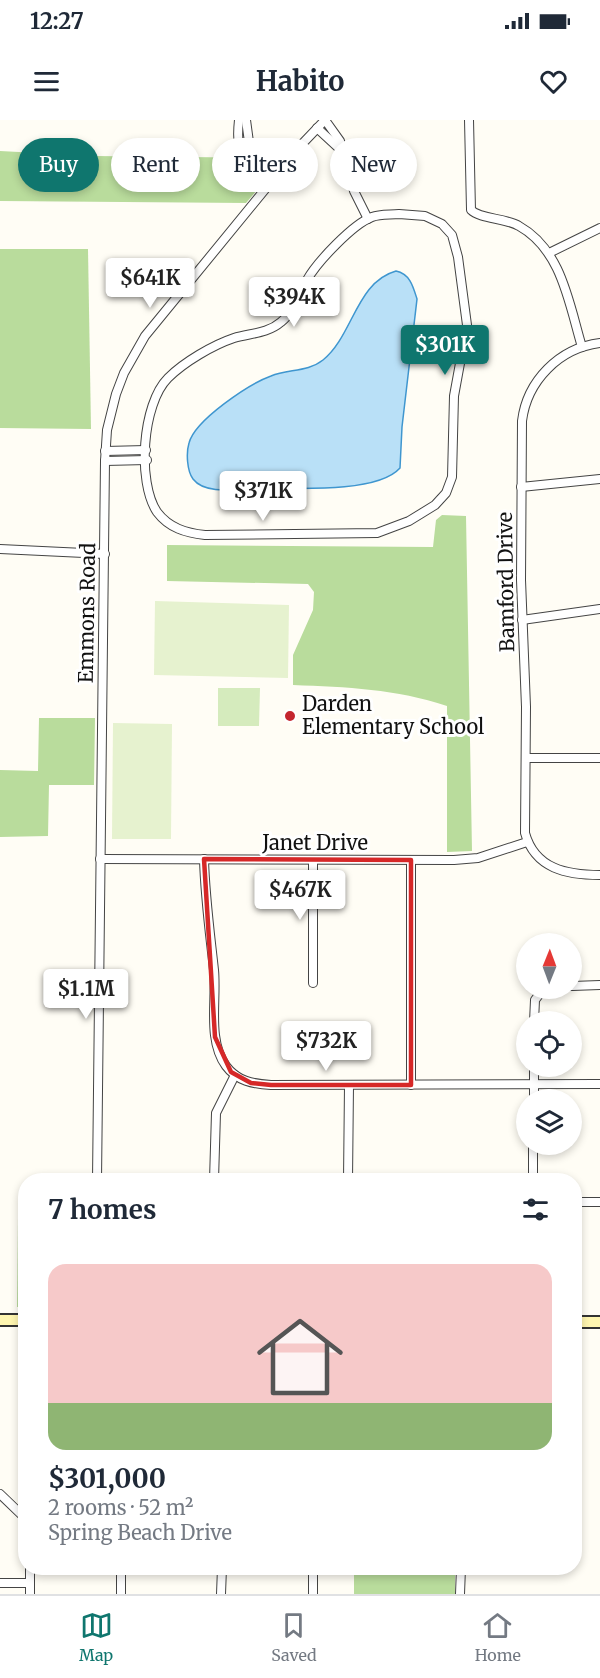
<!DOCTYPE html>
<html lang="en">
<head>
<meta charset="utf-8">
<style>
	:root { --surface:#fff; --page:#f6f6f7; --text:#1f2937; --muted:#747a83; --line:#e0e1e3; --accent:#0f766e }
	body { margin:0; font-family:Merriweather,serif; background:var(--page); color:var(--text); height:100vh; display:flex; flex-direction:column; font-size:22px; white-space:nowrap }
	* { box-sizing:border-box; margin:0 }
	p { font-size:20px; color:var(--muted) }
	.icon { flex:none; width:33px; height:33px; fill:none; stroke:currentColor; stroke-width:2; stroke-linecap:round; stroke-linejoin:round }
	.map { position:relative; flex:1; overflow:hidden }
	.details { position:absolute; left:18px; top:1053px; width:564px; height:402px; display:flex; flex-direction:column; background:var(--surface); border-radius:24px; box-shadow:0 3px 9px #0003 }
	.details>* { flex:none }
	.banner { position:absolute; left:18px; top:18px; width:564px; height:54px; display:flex; gap:12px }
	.needle { width:39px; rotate:1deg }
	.fabs { position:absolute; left:516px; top:813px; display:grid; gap:12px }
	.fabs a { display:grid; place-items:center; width:66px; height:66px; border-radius:50%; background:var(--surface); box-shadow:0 3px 9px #0003; font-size:30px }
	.price { position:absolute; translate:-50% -51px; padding:0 14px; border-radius:6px; background:#fff; color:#222; font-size:20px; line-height:39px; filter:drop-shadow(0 2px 3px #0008) }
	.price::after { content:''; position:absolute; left:50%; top:36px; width:18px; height:14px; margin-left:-9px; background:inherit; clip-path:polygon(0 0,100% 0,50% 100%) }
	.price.on { background:var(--accent); color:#fff }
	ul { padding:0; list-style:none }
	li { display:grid; align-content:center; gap:12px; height:318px; padding:0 30px }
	li span { display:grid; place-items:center; height:186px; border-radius:18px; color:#555 }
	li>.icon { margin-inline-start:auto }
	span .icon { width:108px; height:108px; fill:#fffc; stroke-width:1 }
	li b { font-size:26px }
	h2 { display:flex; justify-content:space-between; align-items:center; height:72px; padding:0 30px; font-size:26px }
	.tag { padding:0 21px; border-radius:27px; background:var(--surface); box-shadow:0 3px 9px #0003; font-size:21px; line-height:54px }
	.tag.on { background:var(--accent); color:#fff }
	.status { display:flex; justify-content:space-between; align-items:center; height:42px; padding:0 30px; background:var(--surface); direction:ltr }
	.status svg { height:16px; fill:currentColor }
	header { display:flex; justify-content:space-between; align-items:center; height:78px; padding:0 30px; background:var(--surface); font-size:27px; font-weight:700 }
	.dock { display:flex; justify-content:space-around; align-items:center; height:84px; border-top:2px solid var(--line); background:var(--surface); font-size:16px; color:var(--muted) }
	.dock a { display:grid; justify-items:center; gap:3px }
	.dock .on { color:var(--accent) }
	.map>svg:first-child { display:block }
	.green { fill:#d5ebbd }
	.forest { fill:#b9dc9c }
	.pitch { fill:#e6f2cf }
	.water { fill:#b9e0f7; stroke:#3f96cf; stroke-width:1.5 }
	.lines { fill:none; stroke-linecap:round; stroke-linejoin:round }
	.minor-casing { stroke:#444; stroke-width:10 }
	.secondary-casing { stroke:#333; stroke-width:14 }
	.minor { stroke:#fff; stroke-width:8 }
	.secondary { stroke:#fff6b0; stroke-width:10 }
	.marked { fill:none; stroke:#d62828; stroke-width:4.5; stroke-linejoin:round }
	.poi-dot { fill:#c4262e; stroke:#fff; stroke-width:2 }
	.labels { text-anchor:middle; stroke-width:6; stroke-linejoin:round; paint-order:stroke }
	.street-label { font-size:20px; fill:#111; stroke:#fff }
	.poi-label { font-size:20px; fill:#111; stroke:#fff; text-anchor:start }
</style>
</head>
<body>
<div class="status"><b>12:27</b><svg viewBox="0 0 49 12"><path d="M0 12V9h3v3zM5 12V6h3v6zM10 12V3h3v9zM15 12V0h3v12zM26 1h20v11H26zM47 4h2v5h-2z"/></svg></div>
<header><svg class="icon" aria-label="menu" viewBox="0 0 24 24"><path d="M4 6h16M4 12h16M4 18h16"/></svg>Habito<svg class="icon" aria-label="heart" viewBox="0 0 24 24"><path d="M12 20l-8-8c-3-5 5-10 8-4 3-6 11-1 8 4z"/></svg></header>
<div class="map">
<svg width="600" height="1474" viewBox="0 0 600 1474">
	<rect width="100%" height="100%" fill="#fffdf5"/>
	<path class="green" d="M218 568H260L259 606H218Z"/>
	<g class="forest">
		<path d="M0 31 95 36 284 38 246 83 0 81Z"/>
		<path d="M0 129H88L91 309 0 308Z"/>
		<path d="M442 395 466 396 472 731 447 732V586C396 569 347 567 293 565V535L313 490 314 472 308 464 167 461V425L433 427 436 400Z"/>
		<path d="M39 598H95L94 665H49L48 716 0 717V650L38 651Z"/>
		<path d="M18 1097H25V1187H17Z"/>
		<rect x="354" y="1448" width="101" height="26"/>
	</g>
	<g class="pitch">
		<path d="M155 481 289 485 288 558 154 555Z"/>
		<path d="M113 603 172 604 171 719H112Z"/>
	</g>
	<path class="water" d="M396 151C410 154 413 166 417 179L402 307 400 348C377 374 291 368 259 368 240 368 206 376 193 359 187 351 186 333 189 323 195 300 249 264 271 256 288 249 308 252 323 240 353 216 356 162 396 151Z"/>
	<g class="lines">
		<g class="minor-casing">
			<g id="minor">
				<path d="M239 0C235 35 243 44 267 67"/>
				<path d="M246 0 251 37 274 59"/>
				<path d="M325 0 340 21 354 71 368 99"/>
				<path d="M469 0 471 90C480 99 506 98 519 106 562 130 569 184 582 227"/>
				<path d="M317 8 343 32"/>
				<path d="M399 94 425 96 442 104 452 115 458 137 467 205 454 276 452 357 446 373 435 385 409 401 377 413 205 415C186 413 169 408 157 392 137 362 142 284 168 258 184 242 213 225 234 218 250 213 267 214 281 202 294 192 299 175 307 160 317 142 353 104 372 97 380 94 390 95 399 94Z"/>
				<path d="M549 133 600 108"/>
				<path d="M600 223C559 228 527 261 522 301L521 460 526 587 525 713C535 749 567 755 600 755"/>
				<path d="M105 331 146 330"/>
				<path d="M105 341 147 340"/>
				<path d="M521 367 600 359"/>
				<path d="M0 429 105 434"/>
				<path d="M522 500 600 489"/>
				<path d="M526 638H600"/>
				<path d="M100 739 454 740 478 738 527 722"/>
				<path d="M204 739C205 777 210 813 214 850 217 880 207 920 226 946 237 961 253 964 271 965L600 964"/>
				<path d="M411 740V965"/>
				<path d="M313 863V740"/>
				<path d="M572 866 600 865"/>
				<path d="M534 902 535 880 544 868"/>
				<path d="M534 980V946"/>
				<path d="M97 1060 105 341 107 310 116 274 124 253 145 216 303 23 325 0"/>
				<path d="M214 1060 216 993 235 955"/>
				<path d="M348 1060 349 965"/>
				<path d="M533 1060V1024"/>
				<path d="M574 1082H600"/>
				<path d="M0 1374 26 1399"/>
				<path d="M0 1463H30"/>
				<path d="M30 1474V1448"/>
				<path d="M121 1474V1448"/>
				<path d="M221 1474 222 1448"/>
				<path d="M313 1474V1448"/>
				<path d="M460 1474 461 1448"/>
			</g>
		</g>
		<g class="secondary-casing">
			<g id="secondary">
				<path d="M0 1200H26"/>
				<path d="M574 1202H600"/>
			</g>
		</g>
		<use href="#minor" class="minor"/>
		<use href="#secondary" class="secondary"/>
	</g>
	<path class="marked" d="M204 739 411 740V965H271L251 963 231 952 215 917Z"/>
	<circle class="poi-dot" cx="290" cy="596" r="6"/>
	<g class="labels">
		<g class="street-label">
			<text transform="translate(506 462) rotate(-91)" y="7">Bamford Drive</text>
			<text transform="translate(87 493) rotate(-89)" y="7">Emmons Road</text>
			<text x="315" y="730">Janet Drive</text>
		</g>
		<g class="poi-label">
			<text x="302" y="591">Darden<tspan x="302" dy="23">Elementary School</tspan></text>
		</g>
	</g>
</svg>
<div class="fabs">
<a><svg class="needle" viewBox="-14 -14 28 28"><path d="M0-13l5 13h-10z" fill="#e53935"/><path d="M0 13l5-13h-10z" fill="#747a83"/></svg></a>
<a><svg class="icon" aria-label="locate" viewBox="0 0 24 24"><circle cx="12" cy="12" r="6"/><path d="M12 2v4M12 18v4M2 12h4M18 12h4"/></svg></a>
<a><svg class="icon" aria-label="layers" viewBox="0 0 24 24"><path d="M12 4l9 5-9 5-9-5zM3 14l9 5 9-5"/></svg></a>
</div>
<b class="price" style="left:150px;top:189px">$641K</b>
<b class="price" style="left:294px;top:208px">$394K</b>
<b class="price on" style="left:445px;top:256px">$301K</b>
<b class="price" style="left:263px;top:402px">$371K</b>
<b class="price" style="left:300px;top:801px">$467K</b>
<b class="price" style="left:86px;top:900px">$1.1M</b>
<b class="price" style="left:326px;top:952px">$732K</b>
<div class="banner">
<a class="tag on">Buy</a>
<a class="tag">Rent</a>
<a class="tag">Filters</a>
<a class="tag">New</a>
</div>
<section class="details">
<h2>7 homes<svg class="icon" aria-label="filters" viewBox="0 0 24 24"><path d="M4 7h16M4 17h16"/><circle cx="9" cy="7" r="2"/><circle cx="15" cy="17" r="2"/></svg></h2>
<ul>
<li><span style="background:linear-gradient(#f6c9c9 75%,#8fb573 0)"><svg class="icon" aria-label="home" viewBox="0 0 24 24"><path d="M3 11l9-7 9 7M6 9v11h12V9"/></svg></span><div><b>$301,000</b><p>2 rooms · 52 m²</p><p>Spring Beach Drive</p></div></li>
</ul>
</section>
</div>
<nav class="dock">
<a class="on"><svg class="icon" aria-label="map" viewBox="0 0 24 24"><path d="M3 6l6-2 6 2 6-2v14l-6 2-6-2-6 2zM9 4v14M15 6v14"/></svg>Map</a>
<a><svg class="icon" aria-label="saved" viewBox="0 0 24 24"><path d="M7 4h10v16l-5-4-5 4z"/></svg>Saved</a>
<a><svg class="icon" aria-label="home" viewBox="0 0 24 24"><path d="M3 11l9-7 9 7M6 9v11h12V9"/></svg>Home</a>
</nav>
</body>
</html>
